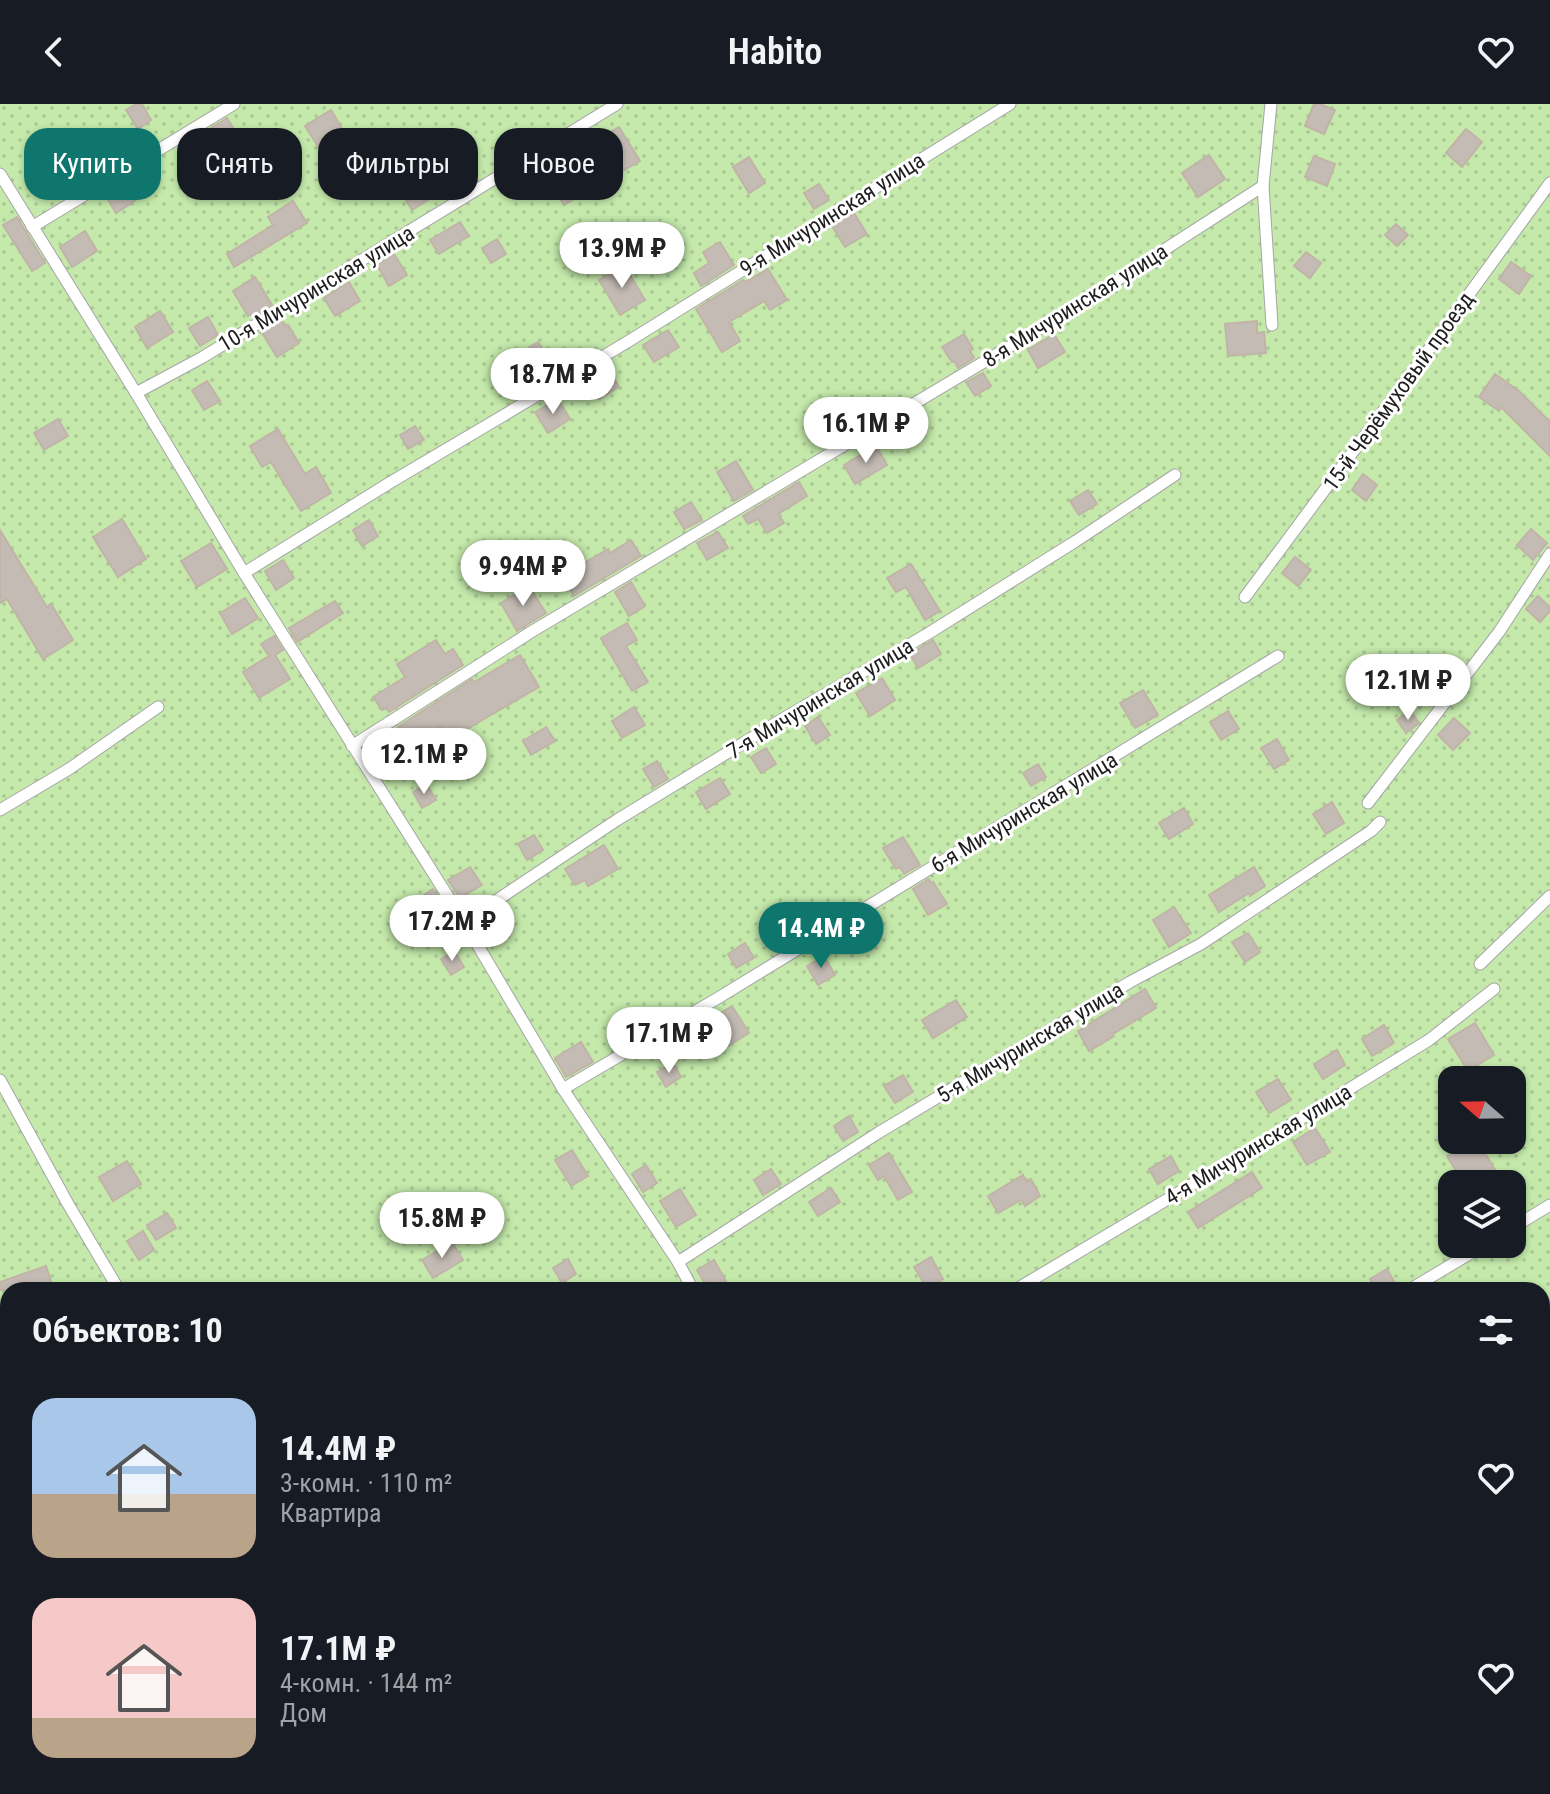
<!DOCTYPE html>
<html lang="ru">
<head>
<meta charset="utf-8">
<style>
	:root { --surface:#171b24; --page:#242831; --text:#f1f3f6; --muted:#9ea1a6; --accent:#0f766e }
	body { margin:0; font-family:"Roboto Condensed",sans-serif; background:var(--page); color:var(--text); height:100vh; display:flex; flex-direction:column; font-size:30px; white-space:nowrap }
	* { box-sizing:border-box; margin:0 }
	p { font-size:26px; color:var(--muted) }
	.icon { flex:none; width:44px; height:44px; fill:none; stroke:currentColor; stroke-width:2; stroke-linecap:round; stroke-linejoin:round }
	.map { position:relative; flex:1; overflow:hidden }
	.drawer { position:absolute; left:0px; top:1178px; width:1550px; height:512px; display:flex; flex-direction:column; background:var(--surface); border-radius:24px 24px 0 0; box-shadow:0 2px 6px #0004 }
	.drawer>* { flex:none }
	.top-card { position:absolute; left:24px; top:24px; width:800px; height:72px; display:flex; gap:16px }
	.needle { width:52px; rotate:290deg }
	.tools { position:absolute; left:1438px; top:962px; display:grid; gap:16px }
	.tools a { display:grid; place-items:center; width:88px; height:88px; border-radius:16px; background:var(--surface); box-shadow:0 2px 6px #0004; font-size:40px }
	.price { position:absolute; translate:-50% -68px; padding:0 18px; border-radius:28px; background:#fff; color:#222; font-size:26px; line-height:52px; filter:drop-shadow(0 2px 4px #0008) }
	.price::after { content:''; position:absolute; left:50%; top:48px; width:24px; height:18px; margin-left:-12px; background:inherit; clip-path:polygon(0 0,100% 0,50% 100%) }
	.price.active { background:var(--accent); color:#fff }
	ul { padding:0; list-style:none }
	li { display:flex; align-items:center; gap:24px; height:200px; padding:0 32px }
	li span { display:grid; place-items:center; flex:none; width:224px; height:160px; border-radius:24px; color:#555 }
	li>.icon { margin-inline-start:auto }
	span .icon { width:96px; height:96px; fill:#fffc; stroke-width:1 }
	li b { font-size:34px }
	h2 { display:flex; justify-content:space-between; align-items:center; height:96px; padding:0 32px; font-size:34px }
	.pill { padding:0 28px; border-radius:24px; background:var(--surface); box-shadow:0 2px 6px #0004; font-size:28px; line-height:72px }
	.pill.active { background:var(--accent); color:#fff }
	header { display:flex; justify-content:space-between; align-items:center; height:104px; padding:0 32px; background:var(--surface); font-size:36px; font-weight:600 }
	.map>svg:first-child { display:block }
	.grass { fill:url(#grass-dots); fill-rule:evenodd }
	.building { fill:#c4bcb4; stroke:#c1b4a7; stroke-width:2 }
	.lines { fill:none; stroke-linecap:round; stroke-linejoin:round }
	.lane-casing { stroke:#a5a5a5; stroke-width:13 }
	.lane { stroke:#fff; stroke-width:11 }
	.labels { text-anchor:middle; stroke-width:6; stroke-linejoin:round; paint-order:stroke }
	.street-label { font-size:22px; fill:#1e1e1e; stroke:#fff }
</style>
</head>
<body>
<header><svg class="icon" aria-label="back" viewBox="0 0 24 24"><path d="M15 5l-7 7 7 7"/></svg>Habito<svg class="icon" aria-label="heart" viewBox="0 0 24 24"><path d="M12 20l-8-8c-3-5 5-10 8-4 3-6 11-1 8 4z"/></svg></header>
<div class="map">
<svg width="1550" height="1690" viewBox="0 0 1550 1690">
	<defs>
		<pattern id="grass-dots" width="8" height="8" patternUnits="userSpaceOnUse" patternTransform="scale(2)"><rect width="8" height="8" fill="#c4e9ab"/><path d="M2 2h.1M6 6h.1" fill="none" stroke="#a8c793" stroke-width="1.8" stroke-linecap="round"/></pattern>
	</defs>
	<rect width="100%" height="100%" fill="#efece4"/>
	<path class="grass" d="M0 0H1550V1690H0ZM1452 976H1512V1036H1452ZM1452 1080H1512V1140H1452ZM8 1186H1542V1682H8Z"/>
	<g class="building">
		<path d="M136 0H142L151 16 138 25 126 6Z"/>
		<path d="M1314 0H1320L1335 6 1324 30 1305 22Z"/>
		<path d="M331 6 348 35 323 50 305 22Z"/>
		<path d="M227 14 239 33 220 45 208 26Z"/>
		<path d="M619 23 640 57 564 101 550 78 598 49 592 40Z"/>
		<path d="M1466 25 1482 38 1462 63 1446 49Z"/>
		<path d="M99 26 115 53 110 56 114 63 95 75 73 41Z"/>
		<path d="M1209 51 1225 75 1198 93 1182 69Z"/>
		<path d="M1314 52 1335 60 1327 82 1305 73Z"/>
		<path d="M749 53 765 79 749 89 733 63Z"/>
		<path d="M419 74 431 94 412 106 400 86Z"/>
		<path d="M123 78 135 97 116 109 104 89Z"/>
		<path d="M819 80 829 96 814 105 804 89Z"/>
		<path d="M293 97 307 119 234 163 227 150 273 121 268 113Z"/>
		<path d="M854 109 867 130 845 143 832 122Z"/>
		<path d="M17 113 45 159 32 167 3 121Z"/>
		<path d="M460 118 469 132 439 150 430 136Z"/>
		<path d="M1396 120 1408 131 1397 142 1385 131Z"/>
		<path d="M85 127 97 147 72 163 60 143Z"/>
		<path d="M497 135 506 150 491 159 482 144Z"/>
		<path d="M720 138 734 161 701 182 694 169 709 159 703 148Z"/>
		<path d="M1306 148 1321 159 1310 174 1294 162Z"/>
		<path d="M394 150 407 171 389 182 377 161Z"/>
		<path d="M1511 158 1531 172 1519 190 1499 175Z"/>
		<path d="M624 161 645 196 620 211 599 176Z"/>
		<path d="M768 165 787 196 770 206 764 197 729 218 740 237 722 248 696 205 743 176 745 178Z"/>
		<path d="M255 173 272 201 253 213 251 210 248 212 233 187Z"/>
		<path d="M349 178 360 197 335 212 324 194Z"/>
		<path d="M160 207 173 228 147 244 135 223Z"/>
		<path d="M208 213 218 231 200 242 189 224Z"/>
		<path d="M281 215 285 222 288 221 299 239 277 253 261 227Z"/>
		<path d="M1257 217V229L1264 228 1266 249 1228 252 1225 220Z"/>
		<path d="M668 226 679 243 654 258 643 241Z"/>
		<path d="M964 230 973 245 970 247 974 254 958 264 954 257 952 258 942 243Z"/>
		<path d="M1054 230 1065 248 1038 264 1028 246Z"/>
		<path d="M538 238 553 261 522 280 507 257Z"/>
		<path d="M608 265 619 283 599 295 589 277Z"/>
		<path d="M983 269 991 282 975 292 966 278Z"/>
		<path d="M1495 270 1519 287 1550 318V352L1501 303 1499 307 1479 293Z"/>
		<path d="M207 277 220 297 204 306 192 286Z"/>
		<path d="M558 295 570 315 548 329 535 308Z"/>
		<path d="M58 315 68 332 44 346 34 329Z"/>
		<path d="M415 322 424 336 408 345 400 331Z"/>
		<path d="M278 325 305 370 316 363 331 389 301 407 271 358 262 363 250 342Z"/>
		<path d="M876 342 887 361 855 380 844 361Z"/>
		<path d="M736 357 753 386 734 397 717 368Z"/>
		<path d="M1363 370 1377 381 1366 397 1352 386Z"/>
		<path d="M799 378 807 392 778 410 784 419 767 429 758 415 748 420 743 412Z"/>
		<path d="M1088 386 1097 400 1079 411 1070 397Z"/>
		<path d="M691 398 702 416 684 425 674 408Z"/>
		<path d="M122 415 146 455 118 473 93 433Z"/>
		<path d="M369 416 378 432 362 442 353 426Z"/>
		<path d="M1531 425 1547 439 1533 456 1517 441Z"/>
		<path d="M0 426 47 503 51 500 73 536 43 555 7 495 0 499Z"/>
		<path d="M718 428 728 444 707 456 697 439Z"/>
		<path d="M631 436 641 452 574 492 562 472 608 445 610 449Z"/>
		<path d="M211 439 227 465 197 483 181 457Z"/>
		<path d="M1295 453 1311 466 1298 482 1282 469Z"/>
		<path d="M283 456 294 474 276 486 265 467Z"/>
		<path d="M911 460 940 507 925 516 906 483 896 488 887 474Z"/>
		<path d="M631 478 645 502 629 512 615 488Z"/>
		<path d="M529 482 546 509 517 527 501 499Z"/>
		<path d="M1538 492 1550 503V507L1540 518 1526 505Z"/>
		<path d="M245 494 258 514 232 530 220 509Z"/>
		<path d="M335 497 343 509 297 538 289 524Z"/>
		<path d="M627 519 637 536 626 542 648 578 632 587 601 534Z"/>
		<path d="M274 532 283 546 275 551 290 575 259 594 243 568 269 552 261 540Z"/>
		<path d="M436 536 445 550 453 545 463 561 389 608 386 604 382 606 373 593 405 573 397 560Z"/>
		<path d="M933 536 941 550 918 564 910 550Z"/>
		<path d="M520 551 539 583 448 636 440 622 409 641 398 623 472 575 474 578Z"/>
		<path d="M882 574 895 596 870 612 856 589Z"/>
		<path d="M1143 586 1158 611 1135 624 1120 599Z"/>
		<path d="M634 603 645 621 622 634 612 617Z"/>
		<path d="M1410 606 1419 619 1406 629 1397 616Z"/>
		<path d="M1228 607 1239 625 1221 636 1210 618Z"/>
		<path d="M818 613 830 631 816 640 805 622Z"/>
		<path d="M1454 614 1470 629 1453 646 1438 631Z"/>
		<path d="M546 623 555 637 531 651 523 637Z"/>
		<path d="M1277 635 1289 656 1274 665 1261 644Z"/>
		<path d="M766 644 776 660 761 669 751 653Z"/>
		<path d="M657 657 668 675 654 683 643 665Z"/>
		<path d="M1038 660 1046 673 1031 682 1023 669Z"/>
		<path d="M720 674 730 690 706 705 696 688Z"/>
		<path d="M426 680 436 696 422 704 413 688Z"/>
		<path d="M1332 698 1344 719 1326 730 1313 710Z"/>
		<path d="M1184 704 1193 720 1169 735 1159 719Z"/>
		<path d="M534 731 543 746 527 756 518 740Z"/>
		<path d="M903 733 920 761 904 770 900 763 896 765 883 744Z"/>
		<path d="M604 741 618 765 588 782 585 776 575 781 565 765Z"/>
		<path d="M470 763 482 781 460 794 448 776Z"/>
		<path d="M1254 763 1265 782 1250 792 1249 789 1219 808 1209 791Z"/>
		<path d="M929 775 931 779 933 778 947 800 928 811 913 785Z"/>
		<path d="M433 785 443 801 433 808 423 792Z"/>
		<path d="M1174 803 1191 829 1169 843 1153 816Z"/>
		<path d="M500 817 509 833 494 842 485 826Z"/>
		<path d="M1248 829 1260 848 1245 858 1232 838Z"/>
		<path d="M745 839 754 854 736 864 728 850Z"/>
		<path d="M454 847 464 863 451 871 441 855Z"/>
		<path d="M824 852 835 871 818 881 807 862Z"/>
		<path d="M1145 885 1156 904 1113 930 1114 932 1089 947 1078 927Z"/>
		<path d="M956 896 967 913 933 934 922 916Z"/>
		<path d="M732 902 749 929 723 945 707 918Z"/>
		<path d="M1475 919 1494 951 1468 967 1448 935Z"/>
		<path d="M1384 921 1394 939 1372 952 1362 935Z"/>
		<path d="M581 938 593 958 566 973 555 954Z"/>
		<path d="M1337 946 1345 961 1323 975 1314 960Z"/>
		<path d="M673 959 681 973 666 983 657 968Z"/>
		<path d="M903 971 913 988 895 999 884 982Z"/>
		<path d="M1278 975 1291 996 1269 1009 1256 988Z"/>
		<path d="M849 1012 858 1028 843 1037 834 1022Z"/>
		<path d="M1315 1024 1330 1048 1307 1061 1293 1038Z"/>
		<path d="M1474 1036H1477L1495 1066 1472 1080H1464L1447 1052Z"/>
		<path d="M572 1046 588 1072 571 1082 555 1056Z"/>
		<path d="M889 1049 912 1088 898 1096 884 1072 878 1076 869 1061Z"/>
		<path d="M1171 1052 1179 1067 1158 1080 1149 1065Z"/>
		<path d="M127 1057 141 1080 113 1097 99 1073Z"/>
		<path d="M646 1061 657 1079 643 1088 632 1070Z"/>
		<path d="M771 1065 781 1080 763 1091 754 1076Z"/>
		<path d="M1252 1068 1262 1084 1198 1124 1188 1108Z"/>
		<path d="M1023 1071 1027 1078 1031 1075 1040 1092 1025 1102 1021 1096 998 1109 988 1092Z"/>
		<path d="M831 1084 840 1098 818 1112 809 1098Z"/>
		<path d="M680 1085 696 1111 676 1123 660 1097Z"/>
		<path d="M167 1109 176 1124 156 1136 147 1121Z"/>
		<path d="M143 1127 154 1146 139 1156 127 1137Z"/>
		<path d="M452 1138 463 1156 433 1174 422 1156Z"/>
		<path d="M931 1153 943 1175 927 1184 914 1163Z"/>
		<path d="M568 1155 576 1170 562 1179 553 1164Z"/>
		<path d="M714 1156 731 1186H709L697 1166Z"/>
		<path d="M46 1162 51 1178 28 1186H0V1178Z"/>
		<path d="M1387 1165 1399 1186H1377L1370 1175Z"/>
	</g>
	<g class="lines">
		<g class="lane-casing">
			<g id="lane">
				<path d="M1271 0 1263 82 1272 221"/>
				<path d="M0 70 136 289 244 469 464 818 563 985 678 1158 693 1186"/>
				<path d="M32 123 234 0"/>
				<path d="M136 289 203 253 617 0"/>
				<path d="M244 469 391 378 624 240 1010 0"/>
				<path d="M1245 493 1419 259 1550 79"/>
				<path d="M352 642 531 528 1071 206 1263 82"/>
				<path d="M1368 699 1499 528 1550 450"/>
				<path d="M0 706 69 665 158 603"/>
				<path d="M464 818 617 716 776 619 929 529 1076 437 1175 371"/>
				<path d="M1480 860 1550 792"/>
				<path d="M0 976 68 1100 119 1186"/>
				<path d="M563 985 718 894 1278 552"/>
				<path d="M1512 1124 1550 1101"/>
				<path d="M678 1158 878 1029 1130 878 1201 840 1371 727 1380 718"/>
				<path d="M1015 1186 1230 1058 1429 936 1494 885"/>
				<path d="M1409 1186 1486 1140"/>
				<path d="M1542 1342 1550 1337"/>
				<path d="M1542 1652 1550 1655"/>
				<path d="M683 1682 708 1690"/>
				<path d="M0 1689 34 1682"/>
				<path d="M493 1690 496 1682"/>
				<path d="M1370 1690 1373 1682"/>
			</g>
		</g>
		<use href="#lane" class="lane"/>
	</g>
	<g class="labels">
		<g class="street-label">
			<text transform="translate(832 110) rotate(-32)" y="8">9-я Мичуринская улица</text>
			<text transform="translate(316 184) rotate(-31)" y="8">10-я Мичуринская улица</text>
			<text transform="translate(1075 201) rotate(-32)" y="8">8-я Мичуринская улица</text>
			<text transform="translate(1398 287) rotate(-54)" y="8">15-й Черёмуховый проезд</text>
			<text transform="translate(820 594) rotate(-31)" y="8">7-я Мичуринская улица</text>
			<text transform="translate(1024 708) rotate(-31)" y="8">6-я Мичуринская улица</text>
			<text transform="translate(1030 938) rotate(-31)" y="8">5-я Мичуринская улица</text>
			<text transform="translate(1258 1040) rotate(-31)" y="8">4-я Мичуринская улица</text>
		</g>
	</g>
</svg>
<div class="tools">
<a><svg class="needle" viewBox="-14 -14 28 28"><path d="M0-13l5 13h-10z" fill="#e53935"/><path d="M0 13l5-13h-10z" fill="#9ea1a6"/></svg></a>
<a><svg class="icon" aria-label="layers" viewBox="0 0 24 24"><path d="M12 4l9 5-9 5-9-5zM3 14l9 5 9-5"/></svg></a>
</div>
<b class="price" style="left:622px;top:186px">13.9M ₽</b>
<b class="price" style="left:553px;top:312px">18.7M ₽</b>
<b class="price" style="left:866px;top:361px">16.1M ₽</b>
<b class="price" style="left:523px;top:504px">9.94M ₽</b>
<b class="price" style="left:1408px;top:618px">12.1M ₽</b>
<b class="price" style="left:424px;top:692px">12.1M ₽</b>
<b class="price" style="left:452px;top:859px">17.2M ₽</b>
<b class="price active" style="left:821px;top:866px">14.4M ₽</b>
<b class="price" style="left:669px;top:971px">17.1M ₽</b>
<b class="price" style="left:442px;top:1156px">15.8M ₽</b>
<div class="top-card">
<a class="pill active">Купить</a>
<a class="pill">Снять</a>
<a class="pill">Фильтры</a>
<a class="pill">Новое</a>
</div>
<section class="drawer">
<h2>Объектов: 10<svg class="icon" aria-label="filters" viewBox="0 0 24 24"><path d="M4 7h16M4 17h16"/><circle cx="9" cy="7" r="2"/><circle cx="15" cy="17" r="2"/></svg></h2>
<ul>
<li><span style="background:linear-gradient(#a9c7e8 60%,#b9a48a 0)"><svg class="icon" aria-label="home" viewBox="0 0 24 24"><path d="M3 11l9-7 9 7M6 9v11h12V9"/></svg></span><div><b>14.4M ₽</b><p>3-комн. · 110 m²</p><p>Квартира</p></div><svg class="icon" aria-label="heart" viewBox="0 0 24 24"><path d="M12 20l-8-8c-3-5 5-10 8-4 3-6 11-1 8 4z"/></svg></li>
<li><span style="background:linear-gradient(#f6c9c9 75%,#b9a48a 0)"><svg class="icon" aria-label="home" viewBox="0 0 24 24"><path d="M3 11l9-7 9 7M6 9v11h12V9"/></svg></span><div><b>17.1M ₽</b><p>4-комн. · 144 m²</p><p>Дом</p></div><svg class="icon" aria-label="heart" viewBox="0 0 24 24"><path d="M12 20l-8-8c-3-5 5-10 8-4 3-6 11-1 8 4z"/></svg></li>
</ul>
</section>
</div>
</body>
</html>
